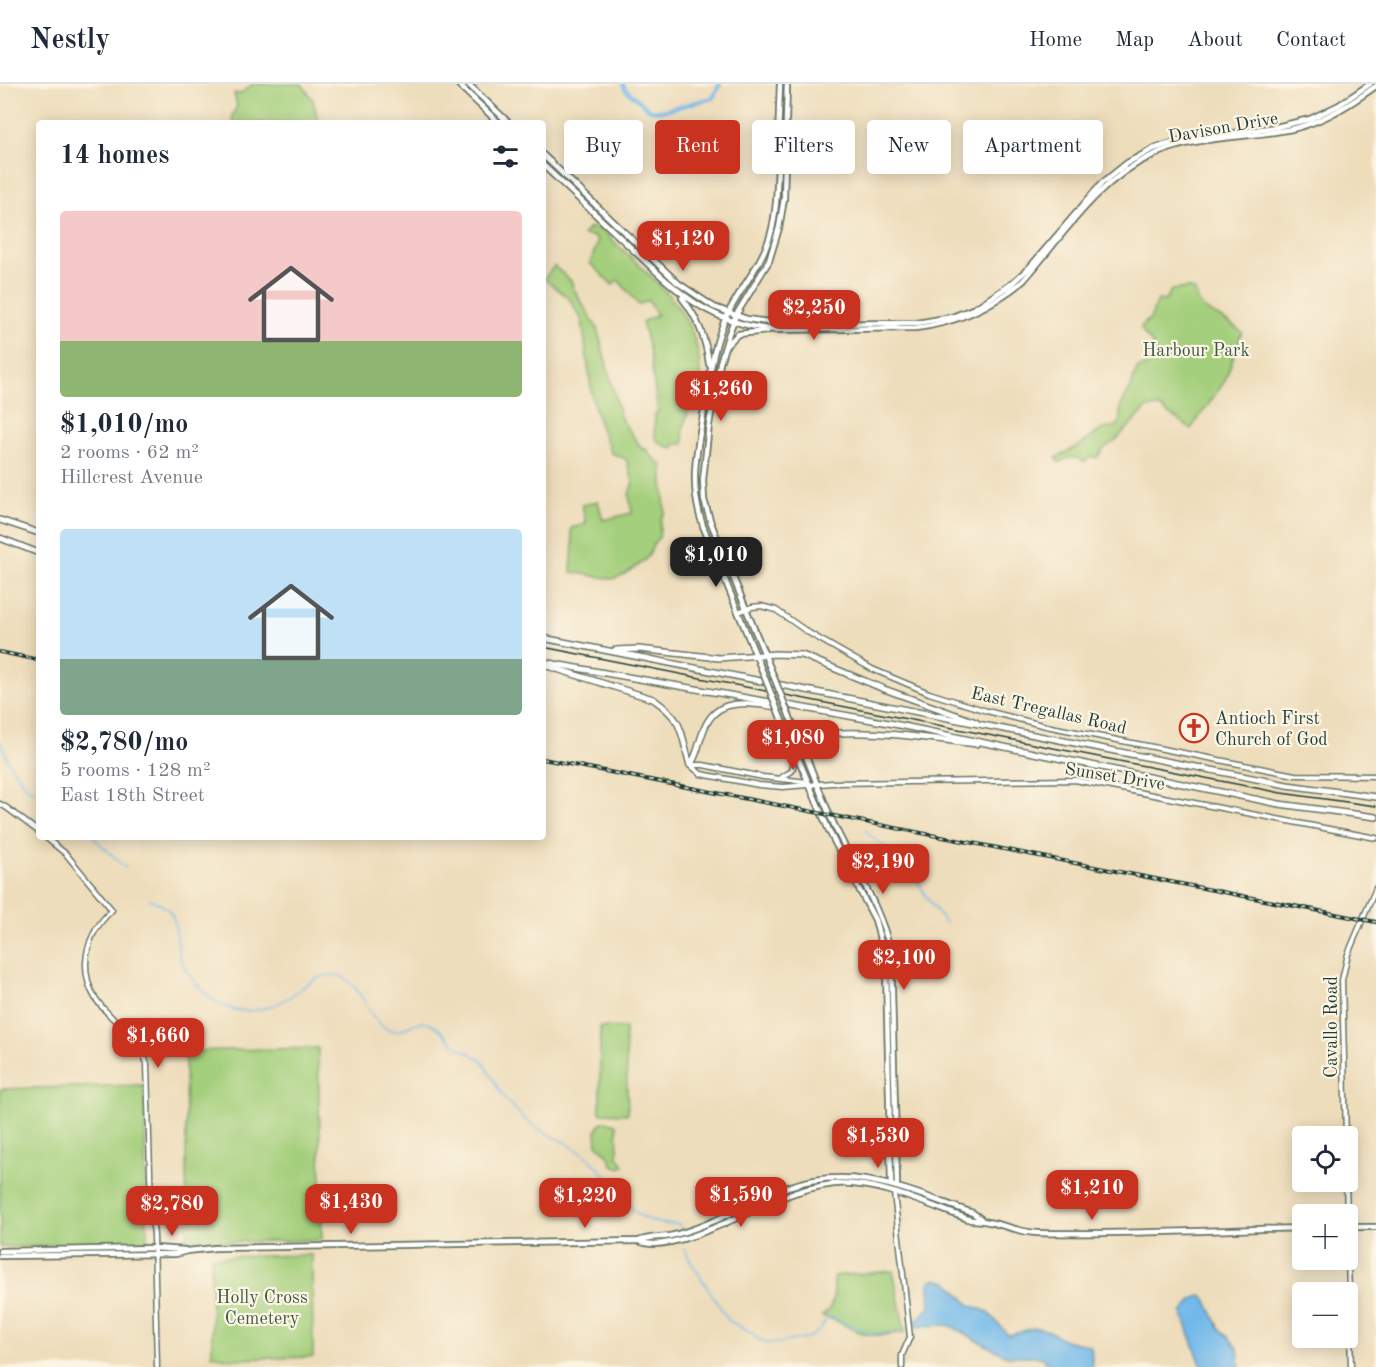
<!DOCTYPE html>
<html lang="en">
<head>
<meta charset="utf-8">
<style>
	:root { --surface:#fff; --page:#f6f6f7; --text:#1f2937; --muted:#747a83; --line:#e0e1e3; --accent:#c8321e }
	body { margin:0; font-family:"Old Standard TT",serif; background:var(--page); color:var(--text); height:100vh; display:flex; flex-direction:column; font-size:22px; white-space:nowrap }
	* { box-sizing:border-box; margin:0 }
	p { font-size:20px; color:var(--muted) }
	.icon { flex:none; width:33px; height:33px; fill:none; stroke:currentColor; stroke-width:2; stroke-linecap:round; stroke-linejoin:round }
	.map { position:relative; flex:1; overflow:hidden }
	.details { position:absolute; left:36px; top:36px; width:510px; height:720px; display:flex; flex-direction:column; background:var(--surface); border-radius:6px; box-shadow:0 3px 15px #0003 }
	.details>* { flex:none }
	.banner { position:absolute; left:564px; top:36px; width:570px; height:54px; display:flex; gap:12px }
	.fabs { position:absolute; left:1292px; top:1042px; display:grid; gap:12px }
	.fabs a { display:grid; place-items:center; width:66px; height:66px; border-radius:6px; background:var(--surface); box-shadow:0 3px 15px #0003; font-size:30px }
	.price { position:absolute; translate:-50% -51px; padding:0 14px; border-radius:12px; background:var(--accent); color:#fff; font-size:20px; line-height:39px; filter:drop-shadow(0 2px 3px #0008) }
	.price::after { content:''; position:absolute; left:50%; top:36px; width:18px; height:14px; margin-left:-9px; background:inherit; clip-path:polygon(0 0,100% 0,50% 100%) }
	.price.selected { background:#222; color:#fff }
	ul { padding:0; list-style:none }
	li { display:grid; align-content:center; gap:12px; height:318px; padding:0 24px }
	li span { display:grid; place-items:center; height:186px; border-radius:6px; color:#555 }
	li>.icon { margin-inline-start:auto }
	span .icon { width:108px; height:108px; fill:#fffc; stroke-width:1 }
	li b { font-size:26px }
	h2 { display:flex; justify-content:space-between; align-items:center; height:72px; padding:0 24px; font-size:26px }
	.pill { padding:0 21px; border-radius:6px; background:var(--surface); box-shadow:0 3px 15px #0003; font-size:21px; line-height:54px }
	.pill.selected { background:var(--accent); color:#fff }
	header { display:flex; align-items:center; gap:36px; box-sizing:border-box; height:84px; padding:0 30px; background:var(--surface); border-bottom:2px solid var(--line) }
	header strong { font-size:28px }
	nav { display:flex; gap:33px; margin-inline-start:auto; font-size:21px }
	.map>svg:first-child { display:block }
	.green { fill:#a4cf7b; stroke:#628658; stroke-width:1.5 }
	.water { fill:#72b9ea; stroke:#487b8f; stroke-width:1.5 }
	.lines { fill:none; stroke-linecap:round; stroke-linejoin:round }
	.stream { stroke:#72b9ea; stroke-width:1.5 }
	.canal { stroke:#72b9ea; stroke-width:4 }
	.minor-casing { stroke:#677563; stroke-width:7 }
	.major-casing { stroke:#677563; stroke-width:8 }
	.highway-casing { stroke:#677563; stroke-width:8 }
	.minor { stroke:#fff; stroke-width:4 }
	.major { stroke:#fff; stroke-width:4.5 }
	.highway { stroke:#fff; stroke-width:5 }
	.tram { stroke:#1f3d34; stroke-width:1.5 }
	.rail-casing { stroke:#1f3d34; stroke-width:4 }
	.rail { stroke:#fcf5e5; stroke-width:1.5; stroke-dasharray:4.5; stroke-linecap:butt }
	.major-bridge-casing { stroke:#677563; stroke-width:8; stroke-linecap:butt }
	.major-bridge { stroke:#fff; stroke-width:4.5 }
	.labels { text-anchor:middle; stroke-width:4.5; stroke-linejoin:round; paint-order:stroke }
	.street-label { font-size:18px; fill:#1f3d34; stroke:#fcf5e5 }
	.park-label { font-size:18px; fill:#3a5a42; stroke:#fcf5e5 }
	.poi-label { font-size:18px; fill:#1f3d34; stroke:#fcf5e5; text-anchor:start }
</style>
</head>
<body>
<header>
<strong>Nestly</strong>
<nav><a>Home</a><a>Map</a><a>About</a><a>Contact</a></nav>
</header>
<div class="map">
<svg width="1376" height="1283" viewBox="0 0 1376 1283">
	<rect width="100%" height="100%" fill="#fcf5e5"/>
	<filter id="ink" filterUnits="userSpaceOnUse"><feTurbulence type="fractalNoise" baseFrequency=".0167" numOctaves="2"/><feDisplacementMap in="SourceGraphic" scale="12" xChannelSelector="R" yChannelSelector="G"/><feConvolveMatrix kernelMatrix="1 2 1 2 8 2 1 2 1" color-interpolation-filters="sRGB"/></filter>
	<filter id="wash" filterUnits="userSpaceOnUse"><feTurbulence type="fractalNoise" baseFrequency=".008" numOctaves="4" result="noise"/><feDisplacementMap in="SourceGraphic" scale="24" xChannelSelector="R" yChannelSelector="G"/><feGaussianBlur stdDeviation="1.35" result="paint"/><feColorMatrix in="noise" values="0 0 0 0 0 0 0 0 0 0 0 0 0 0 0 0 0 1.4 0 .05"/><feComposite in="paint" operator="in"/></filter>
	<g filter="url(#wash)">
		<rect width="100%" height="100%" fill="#edb"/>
		<g class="green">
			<path d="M253 0H302L313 16 319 39H233L232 32 237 22 234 9 240 10Z"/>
			<path d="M590 143 603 147C661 204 716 236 696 327L689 326 683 345 684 360H675L674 364C649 360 655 350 655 329L658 328 649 264 642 238 657 231 648 216 639 221 619 197H616L613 201 590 179 598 158 595 153 583 151Z"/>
			<path d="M554 182 571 197 574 206 597 244 621 335 643 366 646 365 650 371 662 381 665 429 661 434 659 454C651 460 653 464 649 471 644 479 621 494 612 495L571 488 573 461 571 444 586 440 582 421 598 417 603 436 632 429 629 411 633 397 626 375 611 369 599 339 592 312 582 236 568 213 544 195Z"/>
			<path d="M1189 204 1195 207C1199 225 1207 227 1221 234 1229 238 1236 244 1242 248L1225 297 1191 345 1159 323 1147 324 1116 356 1103 365 1097 374 1091 373 1084 378C1075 371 1068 373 1059 379L1056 374 1082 360 1101 346 1119 341 1121 321 1131 304 1135 289 1138 284 1153 279 1158 272C1154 257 1144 255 1141 243L1151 233 1158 216 1165 217 1171 206Z"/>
			<path d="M600 943 625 944 628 1030 600 1029Z"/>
			<path d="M318 964 322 1156 187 1159 185 967Z"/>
			<path d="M144 1001 147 1160 0 1163V1005Z"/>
			<path d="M601 1038 614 1039 617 1042 618 1072 624 1081 620 1084 612 1081 609 1072 597 1060 596 1048Z"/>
			<path d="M312 1171 313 1273 232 1275 212 1271 211 1173Z"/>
			<path d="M893 1187 905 1248C891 1250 876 1253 862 1249 848 1244 837 1235 822 1232 836 1222 834 1208 834 1192Z"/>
		</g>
		<g class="water">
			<path d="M935 1195 948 1198 970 1221 988 1228 1008 1251C1019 1250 1027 1244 1036 1244 1049 1244 1057 1253 1068 1257 1076 1260 1084 1258 1091 1263L1093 1283H1052L1043 1274 1034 1272H1006L949 1241 917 1242 916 1237 930 1223 929 1200 930 1197Z"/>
			<path d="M1202 1211 1206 1215 1219 1243 1238 1264 1240 1283H1202L1182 1229 1192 1216Z"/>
		</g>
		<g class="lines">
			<g class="stream">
				<path d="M0 657 9 679 27 703 39 711"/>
				<path d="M866 746 868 750 911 783 925 811 945 839"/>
				<path d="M93 753 126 784"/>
				<path d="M150 815C181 827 174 842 179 869 183 887 203 910 218 919 246 936 279 923 302 904 312 897 321 890 334 891 360 892 364 929 382 942 402 955 408 937 424 938 438 939 447 955 457 962 464 967 473 970 480 975 487 980 497 1007 507 1017 515 1025 524 1036 534 1042 549 1052 572 1060 588 1073 597 1082 608 1093 616 1103 625 1113 630 1126 643 1133 653 1139 666 1141 678 1140L682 1145"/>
				<path d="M685 1164 689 1175 729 1237 753 1250 758 1255 768 1259H779L810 1253 820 1246 827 1234 831 1233 871 1250 904 1247"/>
				<path d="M914 1245 922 1243"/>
			</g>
			<path class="canal" d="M623 0 625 5 650 26 661 27 713 14 720 0"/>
		</g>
	</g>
	<g filter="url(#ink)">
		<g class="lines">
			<g class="minor-casing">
				<g id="minor">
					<path d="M738 528 752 523 761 522 776 526 809 549 872 585 929 609 987 627 1046 642 1295 691 1376 692"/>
					<path d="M690 681 701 690 759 701 783 703 832 699 1075 696 1376 754"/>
					<path d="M690 681H703L763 693 808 698"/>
					<path d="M782 693 792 687 795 671"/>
					<path d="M0 720 7 724 39 748"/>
					<path d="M45 753 66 770 112 826C96 841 87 857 86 879 85 931 134 937 147 980L151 1124 154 1151 157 1283"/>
					<path d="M1346 1053 1342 896 1348 870 1376 804"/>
					<path d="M1346 1098 1347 1131"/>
					<path d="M894 1109 910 1253 902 1271V1283"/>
					<path d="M1347 1138 1351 1283"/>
				</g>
			</g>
			<g class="major-casing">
				<g id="major">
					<path d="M458 0 499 39"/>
					<path d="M468 0 509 39"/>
					<path d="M543 71 678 199 714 223 747 235 782 240 917 239 952 233 975 224 1010 201 1030 183 1102 99 1127 79 1153 65 1178 57 1276 43 1310 35 1339 21 1370 0"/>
					<path d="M543 81C571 107 599 134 627 160 676 206 704 238 775 246L916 244C957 239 991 223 1023 197 1062 153 1097 96 1153 71 1197 50 1249 55 1296 44 1326 36 1351 20 1376 2"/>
					<path d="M682 214C698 234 706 254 709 280"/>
					<path d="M726 262 738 250 767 247"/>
					<path d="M763 589 703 442C686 393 700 356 707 308 711 282 715 258 726 233 740 204 762 181 771 149 777 126 777 102 778 77 778 51 779 26 780 0"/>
					<path d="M773 591 711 439 704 416 703 396 709 341 720 279 729 249 736 231 769 177 779 144 784 115 787 0"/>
					<path d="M789 631C806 669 819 709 837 747 857 788 881 825 891 869L897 1099 896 1103"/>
					<path d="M780 632 830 749 875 836 884 870 886 886 891 1100"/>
					<path d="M1347 1143H1376"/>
					<path d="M639 1157C669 1172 750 1126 781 1114 798 1107 816 1102 834 1100 877 1096 930 1122 971 1136 993 1135 1014 1148 1037 1149 1125 1151 1214 1146 1302 1144"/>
					<path d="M0 1167 154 1164 185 1166"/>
					<path d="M0 1172 176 1170 187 1167 215 1164 639 1157C649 1152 660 1154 670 1152 684 1149 697 1144 709 1139 736 1128 761 1113 788 1103 854 1079 911 1108 973 1129L981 1135"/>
				</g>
			</g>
			<g class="highway-casing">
				<g id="highway">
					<path d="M0 436 39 449"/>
					<path d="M0 454 39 469"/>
					<path d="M543 554 1287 701 1376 713"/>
					<path d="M615 566 639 565 719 574 775 570 802 571 884 605 976 638"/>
					<path d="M543 578 889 639 1279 720 1376 733"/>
					<path d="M544 581 653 615C685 637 680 648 690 681"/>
					<path d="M799 653C856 643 919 653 976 660"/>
					<path d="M690 681C697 673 698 661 702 651 714 610 747 620 780 623"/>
				</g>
			</g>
			<use href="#minor" class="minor"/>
			<use href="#major" class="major"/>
			<use href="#highway" class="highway"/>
			<path class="tram" d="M543 563 1281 709 1376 722"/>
			<g class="rail-casing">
				<g id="rail">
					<path d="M0 568 39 576"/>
					<path d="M543 675 1376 838"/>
				</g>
			</g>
			<use href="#rail" class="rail"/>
			<g class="major-bridge-casing">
				<g id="major-bridge">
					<path d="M763 589 780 632"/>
					<path d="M773 591 789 631"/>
				</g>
			</g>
			<use href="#major-bridge" class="major-bridge"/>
		</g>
	</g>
	<defs>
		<g id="church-ring" transform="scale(1.5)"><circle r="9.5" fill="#fcf5e5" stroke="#c8321e" stroke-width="1.5"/><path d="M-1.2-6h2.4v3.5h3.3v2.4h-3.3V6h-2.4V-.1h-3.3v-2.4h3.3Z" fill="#c8321e"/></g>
	</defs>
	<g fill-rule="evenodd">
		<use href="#church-ring" x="1194" y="644"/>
	</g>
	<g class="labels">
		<g class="street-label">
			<text transform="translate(1223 43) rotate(-10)" y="6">Davison Drive</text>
			<text transform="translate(1049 626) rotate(13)" y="6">East Tregallas Road</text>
			<text transform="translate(1115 692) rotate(9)" y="6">Sunset Drive</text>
			<text transform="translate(1331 943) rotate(-90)" y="6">Cavallo Road</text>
		</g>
		<g class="park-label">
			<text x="1196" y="272">Harbour Park</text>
			<text x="262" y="1219">Holly Cross<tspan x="262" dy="21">Cemetery</tspan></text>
		</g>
		<g class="poi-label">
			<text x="1215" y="640">Antioch First<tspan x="1215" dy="21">Church of God</tspan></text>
		</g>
	</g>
</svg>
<div class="fabs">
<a><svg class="icon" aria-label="locate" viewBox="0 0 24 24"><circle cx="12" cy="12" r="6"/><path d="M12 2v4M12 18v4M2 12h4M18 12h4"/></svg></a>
<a>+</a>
<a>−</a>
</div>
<b class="price" style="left:683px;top:188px">$1,120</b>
<b class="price" style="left:814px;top:257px">$2,250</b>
<b class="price" style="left:721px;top:338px">$1,260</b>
<b class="price selected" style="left:716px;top:504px">$1,010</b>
<b class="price" style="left:793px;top:687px">$1,080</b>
<b class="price" style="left:883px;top:811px">$2,190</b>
<b class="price" style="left:904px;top:907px">$2,100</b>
<b class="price" style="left:158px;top:985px">$1,660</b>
<b class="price" style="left:878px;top:1085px">$1,530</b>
<b class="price" style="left:1092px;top:1137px">$1,210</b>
<b class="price" style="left:741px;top:1144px">$1,590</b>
<b class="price" style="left:585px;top:1145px">$1,220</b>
<b class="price" style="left:351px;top:1151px">$1,430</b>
<b class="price" style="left:172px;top:1153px">$2,780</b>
<div class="banner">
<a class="pill">Buy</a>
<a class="pill selected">Rent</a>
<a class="pill">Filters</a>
<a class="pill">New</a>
<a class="pill">Apartment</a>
</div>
<section class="details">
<h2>14 homes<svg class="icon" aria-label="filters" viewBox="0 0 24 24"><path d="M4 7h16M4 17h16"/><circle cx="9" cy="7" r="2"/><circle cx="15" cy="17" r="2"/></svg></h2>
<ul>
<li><span style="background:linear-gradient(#f6c9c9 70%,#8fb573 0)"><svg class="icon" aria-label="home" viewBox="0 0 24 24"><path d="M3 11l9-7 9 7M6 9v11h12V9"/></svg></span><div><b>$1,010/mo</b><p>2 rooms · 62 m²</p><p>Hillcrest Avenue</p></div></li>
<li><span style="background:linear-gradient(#bfe0f5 70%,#7fa58c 0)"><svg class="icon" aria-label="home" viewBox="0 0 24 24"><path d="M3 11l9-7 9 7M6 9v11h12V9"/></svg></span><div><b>$2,780/mo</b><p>5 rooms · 128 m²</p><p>East 18th Street</p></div></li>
</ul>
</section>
</div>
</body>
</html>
